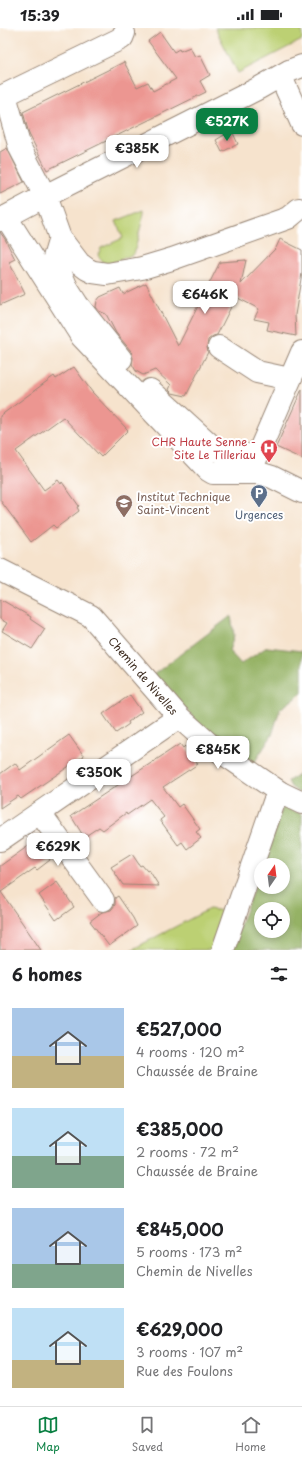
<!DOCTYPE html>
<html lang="en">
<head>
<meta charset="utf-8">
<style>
	:root { --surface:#fff; --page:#f2f2f2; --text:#202124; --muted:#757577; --line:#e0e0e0; --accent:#0b8043 }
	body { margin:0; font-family:"Playpen Sans",sans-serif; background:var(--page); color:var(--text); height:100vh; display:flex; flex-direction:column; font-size:15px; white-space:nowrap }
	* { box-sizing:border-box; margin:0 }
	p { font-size:13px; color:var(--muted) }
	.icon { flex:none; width:22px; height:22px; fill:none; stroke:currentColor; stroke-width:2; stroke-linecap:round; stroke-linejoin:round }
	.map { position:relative; height:922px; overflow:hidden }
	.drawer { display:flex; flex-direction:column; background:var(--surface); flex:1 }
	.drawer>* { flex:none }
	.needle { width:26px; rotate:14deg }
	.fabs { position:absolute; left:254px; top:830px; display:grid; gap:8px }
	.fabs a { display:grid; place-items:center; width:36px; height:36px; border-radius:50%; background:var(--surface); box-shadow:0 2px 6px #0003; font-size:20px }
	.price { position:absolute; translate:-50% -34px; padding:0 9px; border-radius:8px; background:#fff; color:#222; font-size:13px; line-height:26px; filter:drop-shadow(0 1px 2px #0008) }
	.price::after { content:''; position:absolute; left:50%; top:24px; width:12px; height:9px; margin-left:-6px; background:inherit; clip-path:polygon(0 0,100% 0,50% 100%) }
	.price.active { background:var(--accent); color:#fff }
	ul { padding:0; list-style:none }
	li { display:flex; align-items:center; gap:12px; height:100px; padding:0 12px }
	li span { display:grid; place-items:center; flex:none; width:112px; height:80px; border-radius:0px; color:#555 }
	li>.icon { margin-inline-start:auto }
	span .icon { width:48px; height:48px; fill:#fffc; stroke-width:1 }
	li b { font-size:17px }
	h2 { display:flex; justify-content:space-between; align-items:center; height:48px; padding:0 12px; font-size:17px }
	.status { display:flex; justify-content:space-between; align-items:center; height:28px; padding:0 20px; background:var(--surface); direction:ltr }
	.status svg { height:11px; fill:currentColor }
	.tab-bar { display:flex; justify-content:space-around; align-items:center; height:56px; border-top:1px solid var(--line); background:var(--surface); font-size:11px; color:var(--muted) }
	.tab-bar a { display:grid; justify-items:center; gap:2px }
	.tab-bar .active { color:var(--accent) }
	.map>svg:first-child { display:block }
	.green { fill:#bcd073; stroke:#7c7d48 }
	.forest { fill:#95b265; stroke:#686e42; fill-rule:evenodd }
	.building { fill:#ec9691 }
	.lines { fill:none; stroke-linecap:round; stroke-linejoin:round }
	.minor-casing { stroke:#988676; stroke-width:24 }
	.minor { stroke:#fff; stroke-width:22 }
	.labels { text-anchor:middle; stroke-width:4; stroke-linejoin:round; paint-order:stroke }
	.health-label { font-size:11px; fill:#be3a42; stroke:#fff; text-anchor:end }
	.education-label { font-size:11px; fill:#785e54; stroke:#fff; text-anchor:start }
	.service-label { font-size:11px; fill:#4e5e75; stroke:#fff }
	.street-label { font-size:11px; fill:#3b2a1e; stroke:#fff }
</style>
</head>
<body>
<div class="status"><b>15:39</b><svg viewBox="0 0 49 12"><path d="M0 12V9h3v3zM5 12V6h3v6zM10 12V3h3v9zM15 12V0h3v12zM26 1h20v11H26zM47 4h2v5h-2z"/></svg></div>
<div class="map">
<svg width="302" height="922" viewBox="0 0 302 922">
	<rect width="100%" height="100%" fill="#fff"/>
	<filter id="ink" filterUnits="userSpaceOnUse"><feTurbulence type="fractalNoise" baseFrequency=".025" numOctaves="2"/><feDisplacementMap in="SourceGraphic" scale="8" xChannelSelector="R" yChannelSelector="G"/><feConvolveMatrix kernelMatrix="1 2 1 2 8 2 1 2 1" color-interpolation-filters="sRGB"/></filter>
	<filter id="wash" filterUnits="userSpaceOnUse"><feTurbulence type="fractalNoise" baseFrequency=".012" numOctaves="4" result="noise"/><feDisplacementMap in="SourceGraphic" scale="16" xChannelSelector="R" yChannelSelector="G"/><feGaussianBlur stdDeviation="0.9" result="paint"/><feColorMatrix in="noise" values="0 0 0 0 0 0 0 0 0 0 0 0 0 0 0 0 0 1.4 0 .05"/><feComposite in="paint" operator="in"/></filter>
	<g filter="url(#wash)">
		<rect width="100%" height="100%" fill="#f6e3cd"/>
		<g class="green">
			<path d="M215 0H302V12L238 45Z"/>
			<path d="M144 182V185L134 226 109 236 103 235 98 227 101 220 123 210 116 193Z"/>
			<path d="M209 881 231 884 214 922H131Z"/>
		</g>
		<g class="forest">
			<path d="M231 588 234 607 229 623 241 636 267 619 302 623V665L280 681 272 707 252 738 209 706 153 647Z"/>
			<path d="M302 745V767L291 759 288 753Z"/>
			<path d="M283 778 302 786V922H231L261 840V859H283V837H262ZM261 881H283V903H261Z"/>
		</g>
		<g id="blocks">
			<g class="building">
				<path d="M160 4 174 24 179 21 180 23 190 19 195 29 200 27 210 47 200 53 206 64 47 142 29 106 23 84 124 34 137 59 148 54 153 63 176 51 148 13Z"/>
				<path d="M233 105 238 116 222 124 216 112 226 106Z"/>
				<path d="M7 120 24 154 0 166V124Z"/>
				<path d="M0 204 5 211 15 231 9 234 25 266 0 277Z"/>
				<path d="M280 211 302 222V245L295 287 296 308 267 302 269 294 254 291 259 281 236 269 217 307 213 308 208 312 207 319 208 324 186 368 172 365 169 362 171 357 155 342 143 347 136 343 132 336 133 330 131 323 116 305 106 286 99 283 96 279 97 273 100 269 120 260 123 266 146 255 178 318 220 234 246 232 241 256 276 220Z"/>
				<path d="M74 339 92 364 128 402 101 429 63 389 16 423 44 462 58 452 61 456 62 454 79 478 77 479 79 483 56 500 53 497 31 514 0 472V388L54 348 56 351Z"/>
				<path d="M302 361V431L276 419Z"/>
				<path d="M0 571 31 589 30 591 45 601 32 621 2 603 7 595 0 591Z"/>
				<path d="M130 667 142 684 128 694 129 696 116 705 103 686Z"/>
				<path d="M69 707 84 728 21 771 18 768 0 780V746L15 735 20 742Z"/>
				<path d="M180 716 183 720 185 718 198 736 163 759 178 779 182 776 200 801 196 804 201 810 187 821 182 814 178 817 160 792 164 789 150 771 127 787 126 785 103 802 99 799 84 809 71 788Z"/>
				<path d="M31 816 35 823 41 818 50 832 37 842 35 840 1 864 41 922H0V838Z"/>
				<path d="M132 826 140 838 142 837 147 843 149 842 159 858 123 857 111 839Z"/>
				<path d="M57 854 74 879 56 892 39 867Z"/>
				<path d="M118 868 133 890 137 898 109 918 90 893 102 884 111 882 115 877V870Z"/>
			</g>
		</g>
	</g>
	<g filter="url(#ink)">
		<use href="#blocks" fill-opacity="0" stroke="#988676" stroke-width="1"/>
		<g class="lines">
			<g class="minor-casing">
				<g id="minor">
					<path d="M124 5 122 10 5 67 20 120 45 168 60 210 79 235 87 241 93 244 107 246 142 240 172 231 288 190 299 181"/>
					<path d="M281 49 302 96"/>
					<path d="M6 189 82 309 208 442 213 445H259L272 449 302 464"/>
					<path d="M0 192 45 168 259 60 289 43 302 38"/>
					<path d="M60 210 54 230 68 262 77 276 121 331"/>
					<path d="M219 319 257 344 290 351"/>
					<path d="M150 362 216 422 236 429 257 426"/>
					<path d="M252 440 302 324"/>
					<path d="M0 542 91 588 179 689 208 715 240 737 281 765 302 775"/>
					<path d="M40 785 103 872"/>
					<path d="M0 812 179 689"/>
					<path d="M223 922 274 774 281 765"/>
				</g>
			</g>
			<use href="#minor" class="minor"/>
		</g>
	</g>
	<defs>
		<g id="hospital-pin" transform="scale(0.9)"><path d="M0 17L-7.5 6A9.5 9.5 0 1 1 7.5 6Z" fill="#e0444e" stroke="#fff"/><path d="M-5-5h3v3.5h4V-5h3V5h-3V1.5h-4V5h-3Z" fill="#fff"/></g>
		<g id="parking-pin" transform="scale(0.9)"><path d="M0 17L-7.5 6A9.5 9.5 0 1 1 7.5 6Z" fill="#5c6f8a" stroke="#fff"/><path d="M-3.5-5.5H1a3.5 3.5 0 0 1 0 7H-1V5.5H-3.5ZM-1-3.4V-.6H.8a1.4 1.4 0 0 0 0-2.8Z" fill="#fff"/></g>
		<g id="school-pin" transform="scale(0.9)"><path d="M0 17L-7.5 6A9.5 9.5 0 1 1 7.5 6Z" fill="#8d6e63" stroke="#fff"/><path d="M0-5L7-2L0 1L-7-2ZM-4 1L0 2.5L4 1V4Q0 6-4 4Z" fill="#fff"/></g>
	</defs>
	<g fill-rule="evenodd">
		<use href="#hospital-pin" x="269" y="420"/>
		<use href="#parking-pin" x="259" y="465"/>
		<use href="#school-pin" x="124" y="475"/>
	</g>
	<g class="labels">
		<g class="health-label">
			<text x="256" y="418">CHR Haute Senne -<tspan x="256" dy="13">Site Le Tilleriau</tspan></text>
		</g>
		<g class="education-label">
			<text x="137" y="473">Institut Technique<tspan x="137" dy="13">Saint-Vincent</tspan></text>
		</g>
		<g class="service-label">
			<text x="259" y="491">Urgences</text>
		</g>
		<g class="street-label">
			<text transform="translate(143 648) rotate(49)" y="4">Chemin de Nivelles</text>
		</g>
	</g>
</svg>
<div class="fabs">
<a><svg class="needle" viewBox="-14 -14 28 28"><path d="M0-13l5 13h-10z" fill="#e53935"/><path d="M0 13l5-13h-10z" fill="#757577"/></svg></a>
<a><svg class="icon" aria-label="locate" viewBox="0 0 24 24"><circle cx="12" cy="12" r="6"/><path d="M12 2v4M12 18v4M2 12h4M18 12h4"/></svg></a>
</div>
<b class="price active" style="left:227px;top:114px">€527K</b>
<b class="price" style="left:137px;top:141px">€385K</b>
<b class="price" style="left:205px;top:287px">€646K</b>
<b class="price" style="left:218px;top:742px">€845K</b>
<b class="price" style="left:99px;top:765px">€350K</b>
<b class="price" style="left:58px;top:839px">€629K</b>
</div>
<section class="drawer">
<h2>6 homes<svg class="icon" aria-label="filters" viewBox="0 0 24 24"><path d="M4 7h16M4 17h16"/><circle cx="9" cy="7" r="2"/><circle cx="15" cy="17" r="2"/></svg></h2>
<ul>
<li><span style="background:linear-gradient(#a9c7e8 60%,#c2b280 0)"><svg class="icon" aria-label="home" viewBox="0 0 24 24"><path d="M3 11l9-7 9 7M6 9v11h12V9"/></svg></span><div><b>€527,000</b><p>4 rooms · 120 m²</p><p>Chaussée de Braine</p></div></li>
<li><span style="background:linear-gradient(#bfe0f5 60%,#7fa58c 0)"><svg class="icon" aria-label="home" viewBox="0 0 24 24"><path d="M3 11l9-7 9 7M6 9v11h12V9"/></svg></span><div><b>€385,000</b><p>2 rooms · 72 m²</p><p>Chaussée de Braine</p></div></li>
<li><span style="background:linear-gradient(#a9c7e8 70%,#7fa58c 0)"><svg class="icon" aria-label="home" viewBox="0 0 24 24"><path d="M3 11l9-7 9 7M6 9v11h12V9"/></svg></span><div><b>€845,000</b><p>5 rooms · 173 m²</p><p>Chemin de Nivelles</p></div></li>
<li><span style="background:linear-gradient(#bfe0f5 65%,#c2b280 0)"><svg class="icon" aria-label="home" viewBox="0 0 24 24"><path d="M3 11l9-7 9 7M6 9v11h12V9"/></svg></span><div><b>€629,000</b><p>3 rooms · 107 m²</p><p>Rue des Foulons</p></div></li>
</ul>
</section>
<nav class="tab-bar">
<a class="active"><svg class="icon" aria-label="map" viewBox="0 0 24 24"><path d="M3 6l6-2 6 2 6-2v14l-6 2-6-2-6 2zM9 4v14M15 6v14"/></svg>Map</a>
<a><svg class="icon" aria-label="saved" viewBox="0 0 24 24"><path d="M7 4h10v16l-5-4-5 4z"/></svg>Saved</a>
<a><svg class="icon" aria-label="home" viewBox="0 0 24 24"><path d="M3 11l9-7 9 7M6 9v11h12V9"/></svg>Home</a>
</nav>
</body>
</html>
